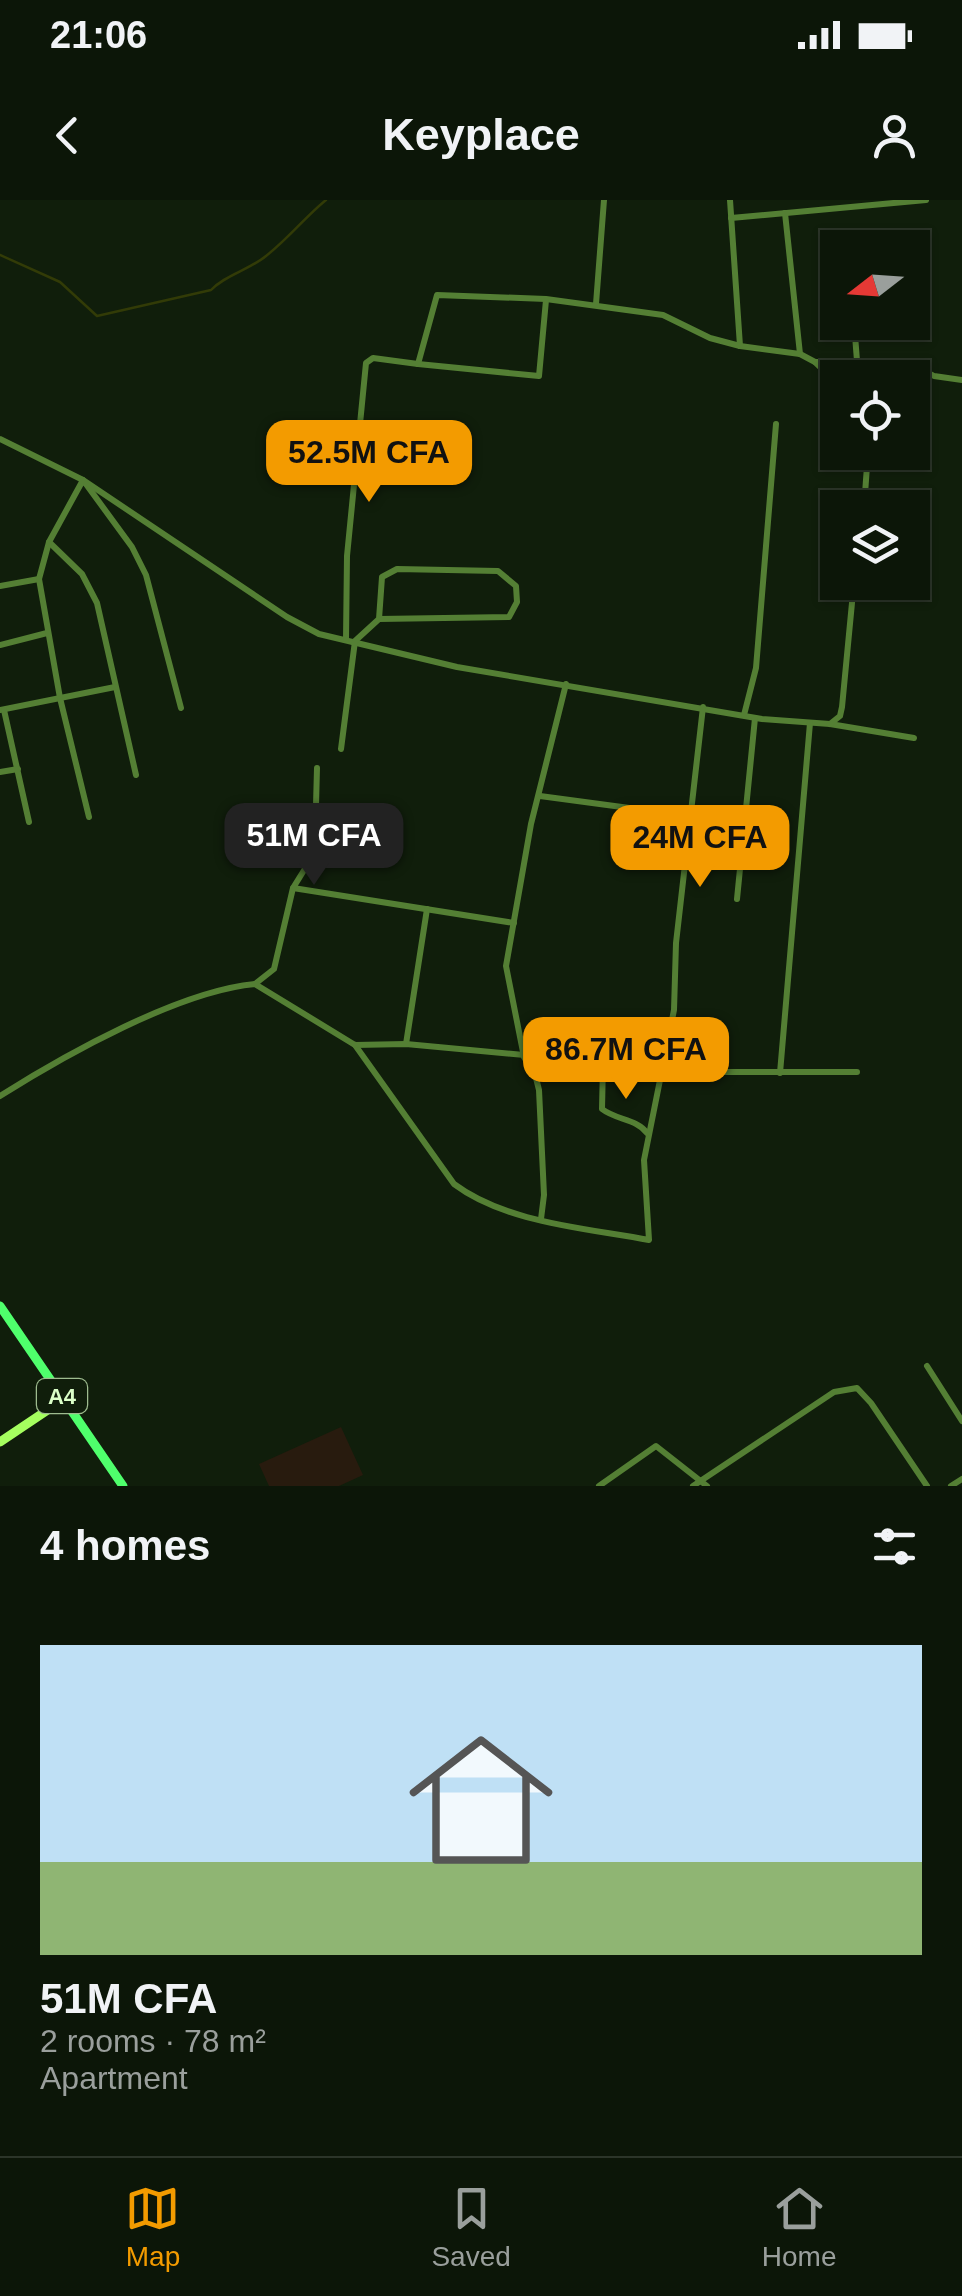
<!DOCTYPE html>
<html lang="en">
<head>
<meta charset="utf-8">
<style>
	:root { --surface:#0c1608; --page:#151f12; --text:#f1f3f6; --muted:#9a9f9c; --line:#2c3529; --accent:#f39b00 }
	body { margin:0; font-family:Arial,sans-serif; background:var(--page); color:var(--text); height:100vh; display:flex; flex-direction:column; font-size:38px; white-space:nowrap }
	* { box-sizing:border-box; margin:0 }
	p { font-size:32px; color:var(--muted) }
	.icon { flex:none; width:55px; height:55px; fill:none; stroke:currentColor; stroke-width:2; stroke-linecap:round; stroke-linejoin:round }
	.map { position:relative; height:1286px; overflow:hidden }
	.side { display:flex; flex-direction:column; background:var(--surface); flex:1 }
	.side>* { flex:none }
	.needle { width:65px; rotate:253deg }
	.controls { position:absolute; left:820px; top:30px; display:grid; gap:20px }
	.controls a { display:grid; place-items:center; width:110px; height:110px; border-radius:0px; background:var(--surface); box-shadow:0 2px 8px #0004,0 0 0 2px var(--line); font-size:50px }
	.price { position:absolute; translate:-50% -85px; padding:0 22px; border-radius:20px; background:var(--accent); color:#111; font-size:32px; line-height:65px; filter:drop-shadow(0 2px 5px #0008) }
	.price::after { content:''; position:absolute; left:50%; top:60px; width:30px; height:22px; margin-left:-15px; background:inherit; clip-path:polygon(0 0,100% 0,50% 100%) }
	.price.current { background:#222; color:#fff }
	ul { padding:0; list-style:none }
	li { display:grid; align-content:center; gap:20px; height:530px; padding:0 40px }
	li+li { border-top:2px solid var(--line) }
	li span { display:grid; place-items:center; height:310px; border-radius:0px; color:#555 }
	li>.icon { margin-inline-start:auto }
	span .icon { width:180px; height:180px; fill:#fffc; stroke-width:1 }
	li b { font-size:42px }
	h2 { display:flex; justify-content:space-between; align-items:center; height:120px; padding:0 40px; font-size:42px }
	.status { display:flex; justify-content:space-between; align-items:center; height:70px; padding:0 50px; background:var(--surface); direction:ltr }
	.status svg { height:28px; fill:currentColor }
	header { display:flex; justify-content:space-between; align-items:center; height:130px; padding:0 40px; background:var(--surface); font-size:45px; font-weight:700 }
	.menu { display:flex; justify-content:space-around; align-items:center; height:140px; border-top:2px solid var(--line); background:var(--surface); font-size:28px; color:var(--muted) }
	.menu a { display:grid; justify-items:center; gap:5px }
	.menu .current { color:var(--accent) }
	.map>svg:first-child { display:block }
	.green { fill:#281b0e }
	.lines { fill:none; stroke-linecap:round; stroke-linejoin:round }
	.stream { stroke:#323b07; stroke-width:2.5 }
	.street { stroke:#547f34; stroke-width:6 }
	.secondary { stroke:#a5ff5f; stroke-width:9 }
	.primary { stroke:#4fff6c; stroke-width:9 }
	.labels { text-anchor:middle; stroke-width:8; stroke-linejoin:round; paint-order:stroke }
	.shield { fill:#101e0b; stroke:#9ebc8f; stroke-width:2.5 }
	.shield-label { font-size:22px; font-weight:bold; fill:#dbffc8 }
</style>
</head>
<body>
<div class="status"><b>21:06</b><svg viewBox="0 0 49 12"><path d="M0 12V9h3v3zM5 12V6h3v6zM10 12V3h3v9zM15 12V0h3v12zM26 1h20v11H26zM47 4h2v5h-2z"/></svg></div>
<header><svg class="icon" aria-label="back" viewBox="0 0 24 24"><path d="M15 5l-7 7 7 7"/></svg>Keyplace<svg class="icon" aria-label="person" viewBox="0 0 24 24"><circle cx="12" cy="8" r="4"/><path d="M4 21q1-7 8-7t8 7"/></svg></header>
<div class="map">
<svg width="962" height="1286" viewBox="0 0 962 1286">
	<rect width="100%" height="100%" fill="#101e0b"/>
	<path class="green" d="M341 1227 363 1275 339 1286H269L259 1264Z"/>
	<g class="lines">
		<path class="stream" d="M0 55 60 82 97 116 211 90C225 75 249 70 266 56 288 39 305 17 326 0"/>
		<g class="street">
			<path d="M730 0 740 146"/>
			<path d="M785 13 800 154"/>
			<path d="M731 18 926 0"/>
			<path d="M596 104 604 0"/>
			<path d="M854 122 857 161"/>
			<path d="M816 163 838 184"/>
			<path d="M418 164 539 176 546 100"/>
			<path d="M874 178 875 162"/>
			<path d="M0 239 83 280 287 417 319 434 457 467 762 519 830 524 914 538"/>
			<path d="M912 248 928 249"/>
			<path d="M864 308 868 252"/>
			<path d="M49 342 82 374 97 403 136 575"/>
			<path d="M0 386 39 379"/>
			<path d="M346 439 347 356 366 163 373 158 418 164 437 95 546 99 663 115 710 138 740 146 800 154 815 162H897L916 166 934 176 962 180"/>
			<path d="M0 445 47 433"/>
			<path d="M0 510 115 487"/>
			<path d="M4 510 29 622"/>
			<path d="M744 515 756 468 776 224"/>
			<path d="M830 524 840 516 842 507 854 382"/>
			<path d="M341 549 355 441 379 419 509 417 517 402 516 386 498 371 397 369 382 377 379 419"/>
			<path d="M0 572 18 569"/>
			<path d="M540 596 689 616"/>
			<path d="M89 617 60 498 39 379 49 342 83 280 132 347 146 375 181 508"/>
			<path d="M293 688 514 723"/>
			<path d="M737 699 755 518"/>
			<path d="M255 784 274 769 293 688 311 659 315 643 317 568"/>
			<path d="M406 844 427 709"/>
			<path d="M355 845 454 984C506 1023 586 1028 649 1040L644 960 674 810 676 743 703 507"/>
			<path d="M603 863 602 909C616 920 637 919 647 933"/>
			<path d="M780 873 810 523"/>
			<path d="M0 896C65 855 179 791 255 784L355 845 406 844 708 872H857"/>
			<path d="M541 1019 544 995 539 890 535 874 524 857 506 766 531 624 566 484"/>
			<path d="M927 1166 962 1221"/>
			<path d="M599 1286 656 1246 707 1286"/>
			<path d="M693 1286 834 1192 857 1188 871 1203 927 1286"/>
			<path d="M951 1286 962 1279"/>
		</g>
		<path class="secondary" d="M0 1242 64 1199"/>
		<path class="primary" d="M0 1106 123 1286"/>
	</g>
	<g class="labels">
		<rect class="shield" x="37" y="1179" width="50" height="34" rx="8"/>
		<g class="shield-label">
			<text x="62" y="1204">A4</text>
		</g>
	</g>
</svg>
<div class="controls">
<a><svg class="needle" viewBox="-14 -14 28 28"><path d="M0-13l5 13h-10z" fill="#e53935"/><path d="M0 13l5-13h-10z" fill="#9a9f9c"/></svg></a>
<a><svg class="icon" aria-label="locate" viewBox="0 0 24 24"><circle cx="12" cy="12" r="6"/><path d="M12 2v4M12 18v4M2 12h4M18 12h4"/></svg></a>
<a><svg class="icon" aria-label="layers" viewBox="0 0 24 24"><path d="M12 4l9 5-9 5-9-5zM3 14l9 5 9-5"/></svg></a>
</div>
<b class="price" style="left:369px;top:305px">52.5M CFA</b>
<b class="price current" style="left:314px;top:688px">51M CFA</b>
<b class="price" style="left:700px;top:690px">24M CFA</b>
<b class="price" style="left:626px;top:902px">86.7M CFA</b>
</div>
<section class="side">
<h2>4 homes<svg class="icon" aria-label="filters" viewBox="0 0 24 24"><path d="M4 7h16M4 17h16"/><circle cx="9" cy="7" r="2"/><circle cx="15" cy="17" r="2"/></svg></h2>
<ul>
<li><span style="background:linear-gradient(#bfe0f5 70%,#8fb573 0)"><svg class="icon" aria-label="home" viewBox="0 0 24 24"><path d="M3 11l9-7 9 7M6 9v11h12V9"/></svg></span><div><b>51M CFA</b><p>2 rooms · 78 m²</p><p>Apartment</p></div></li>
</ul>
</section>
<nav class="menu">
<a class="current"><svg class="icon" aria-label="map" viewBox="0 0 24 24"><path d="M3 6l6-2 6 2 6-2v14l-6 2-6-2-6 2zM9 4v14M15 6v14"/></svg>Map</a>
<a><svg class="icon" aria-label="saved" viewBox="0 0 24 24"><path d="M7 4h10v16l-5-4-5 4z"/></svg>Saved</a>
<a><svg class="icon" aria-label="home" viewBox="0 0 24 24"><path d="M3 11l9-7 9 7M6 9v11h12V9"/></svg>Home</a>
</nav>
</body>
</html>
